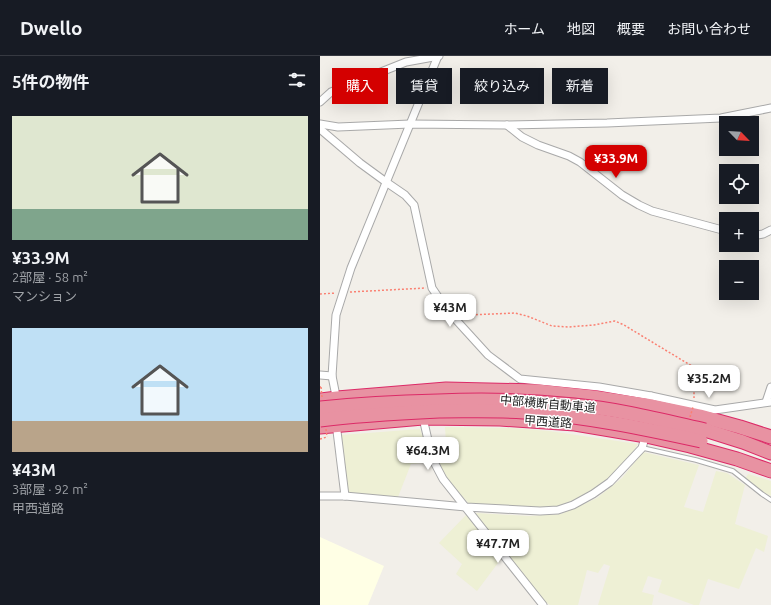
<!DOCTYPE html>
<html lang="ja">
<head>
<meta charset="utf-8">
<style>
	:root { --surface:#171b24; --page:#20242c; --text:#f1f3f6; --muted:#9ea1a6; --line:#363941; --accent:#d40000 }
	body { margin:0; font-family:Ubuntu,"Noto Sans JP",sans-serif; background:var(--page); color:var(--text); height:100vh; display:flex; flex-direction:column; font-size:15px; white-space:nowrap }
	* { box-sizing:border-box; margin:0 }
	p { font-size:13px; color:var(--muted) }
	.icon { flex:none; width:22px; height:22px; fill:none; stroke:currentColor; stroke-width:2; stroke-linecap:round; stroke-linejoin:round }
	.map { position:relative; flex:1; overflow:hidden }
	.drawer { display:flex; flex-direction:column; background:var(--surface); width:320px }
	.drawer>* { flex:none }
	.top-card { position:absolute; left:12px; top:12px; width:379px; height:36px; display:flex; gap:8px }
	.needle { width:26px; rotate:115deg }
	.buttons { position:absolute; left:399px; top:60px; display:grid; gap:8px }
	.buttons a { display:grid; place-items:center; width:40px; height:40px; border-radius:0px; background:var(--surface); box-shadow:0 4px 16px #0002; font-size:20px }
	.price { position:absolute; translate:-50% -34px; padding:0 9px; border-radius:8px; background:#fff; color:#222; font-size:13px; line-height:26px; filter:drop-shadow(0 1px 2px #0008) }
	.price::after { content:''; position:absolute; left:50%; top:24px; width:12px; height:9px; margin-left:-6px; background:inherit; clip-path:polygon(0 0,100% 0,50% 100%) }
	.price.selected { background:var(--accent); color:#fff }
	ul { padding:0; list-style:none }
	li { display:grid; align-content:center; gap:8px; height:212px; padding:0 12px }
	li span { display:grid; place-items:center; height:124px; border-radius:0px; color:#555 }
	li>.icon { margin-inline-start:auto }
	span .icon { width:72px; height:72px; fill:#fffc; stroke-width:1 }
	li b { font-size:17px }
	h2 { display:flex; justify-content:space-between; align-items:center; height:48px; padding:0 12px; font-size:17px }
	.chip { padding:0 14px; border-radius:0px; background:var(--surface); box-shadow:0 4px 16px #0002; font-size:14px; line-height:36px }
	.chip.selected { background:var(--accent); color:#fff }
	header { display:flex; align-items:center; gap:24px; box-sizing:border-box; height:56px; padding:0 20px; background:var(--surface); border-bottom:1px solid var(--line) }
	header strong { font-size:19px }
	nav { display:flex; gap:22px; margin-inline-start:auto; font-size:14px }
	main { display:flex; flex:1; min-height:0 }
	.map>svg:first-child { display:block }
	.education { fill:#ffffe5 }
	.farmland { fill:#eef0d5 }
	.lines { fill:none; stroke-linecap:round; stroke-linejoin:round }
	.lane-casing { stroke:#a9a9a9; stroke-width:5.5 }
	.street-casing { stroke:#a9a9a9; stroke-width:9 }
	.highway-casing { stroke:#dc2a67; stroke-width:15 }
	.path { stroke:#fa8072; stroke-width:1.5; stroke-dasharray:2 2; stroke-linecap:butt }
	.lane { stroke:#fff; stroke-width:3.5 }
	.street { stroke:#fff; stroke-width:7 }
	.highway { stroke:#e892a2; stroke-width:13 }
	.highway-bridge-casing { stroke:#dc2a67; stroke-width:15; stroke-linecap:butt }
	.path-bridge { stroke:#fa8072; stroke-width:1.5; stroke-dasharray:2 2; stroke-linecap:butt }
	.highway-bridge { stroke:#e892a2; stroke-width:13 }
	.labels { text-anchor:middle; stroke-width:3; stroke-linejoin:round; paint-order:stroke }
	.street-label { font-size:12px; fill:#222; stroke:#fff }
</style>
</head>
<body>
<header>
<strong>Dwello</strong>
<nav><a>ホーム</a><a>地図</a><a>概要</a><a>お問い合わせ</a></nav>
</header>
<main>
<section class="drawer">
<h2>5件の物件<svg class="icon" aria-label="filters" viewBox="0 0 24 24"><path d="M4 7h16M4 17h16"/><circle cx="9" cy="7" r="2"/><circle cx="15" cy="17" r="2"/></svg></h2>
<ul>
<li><span style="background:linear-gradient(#dfe7d0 75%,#7fa58c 0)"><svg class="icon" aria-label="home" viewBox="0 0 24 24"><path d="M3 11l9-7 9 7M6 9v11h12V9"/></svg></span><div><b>¥33.9M</b><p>2部屋 · 58 m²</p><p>マンション</p></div></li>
<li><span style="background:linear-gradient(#bfe0f5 75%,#b9a48a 0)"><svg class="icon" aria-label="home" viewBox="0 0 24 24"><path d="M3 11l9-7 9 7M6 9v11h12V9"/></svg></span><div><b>¥43M</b><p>3部屋 · 92 m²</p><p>甲西道路</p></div></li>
</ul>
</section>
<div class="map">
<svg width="451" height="549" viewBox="0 0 451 549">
	<rect width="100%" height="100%" fill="#f2efe9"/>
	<path class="education" d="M0 481 64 510 48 549H0Z"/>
	<g class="farmland">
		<path d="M125 371 193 372 229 375 318 388 314 395 298 415 289 424 270 436 254 444 238 450 217 452 150 449 130 426 119 408 115 391 126 387Z"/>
		<path d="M100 373 112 406 91 408 78 441 31 438 27 436 21 379Z"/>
		<path d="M323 396 379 409 364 451 383 456 396 415 407 417 425 429 415 468 448 480 444 496 436 492 419 533 388 523 379 549H374L338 536 342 524 328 520 322 536 334 539 332 549H278L290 510 284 508 278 517 267 514 258 549H230L225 546 161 466 156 457 209 460 241 458 277 442 302 422Z"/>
		<path d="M428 418 451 425V440L443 436 425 423Z"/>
		<path d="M147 458 181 500V503L157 535 136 518 142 508 119 487Z"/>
	</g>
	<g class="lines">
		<g class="lane-casing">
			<path id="lane" d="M323 392 376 404 413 415 442 438 451 444"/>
		</g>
		<g class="street-casing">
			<g id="street">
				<path d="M0 46 11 36 86 6 119 0"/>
				<path d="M0 68 18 71 90 68 187 69 287 67 401 62 451 52"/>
				<path d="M187 69 202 81 218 89 249 100 260 106 302 139 319 149 332 155 406 175"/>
				<path d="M0 73 40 107 66 126 85 139 94 149 112 232 127 254 168 299 200 323 279 331 331 340 332 352"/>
				<path d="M432 180 443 178 451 174"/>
				<path d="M0 319 12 320"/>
				<path d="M331 340 395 354 451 346"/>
				<path d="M17 345 12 320 16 259 31 212 118 0"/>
				<path d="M446 346 451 331"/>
				<path d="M103 362 108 384 113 404 123 423 223 549"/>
				<path d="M16 367 25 440"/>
				<path d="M0 440H25L146 451 220 455 238 454 253 449 273 438 290 426 322 392 326 378"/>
			</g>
		</g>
		<g class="highway-casing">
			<g id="highway">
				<path d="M0 344 17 342 126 333 218 335 273 341 332 350 380 360 420 371 451 381"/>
				<path d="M0 371 103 362 180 363 255 368 326 380 370 390 417 403 451 415"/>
				<path d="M385 374 423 386 451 397"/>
			</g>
		</g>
		<g class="path">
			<path d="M30 236 106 232"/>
			<path d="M0 238 16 237"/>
			<path d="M140 258 149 259 195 257 207 260 232 270 248 271 274 269 295 265 304 269 385 318 374 334V342"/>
			<path d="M0 331H1"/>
			<path d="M0 383 7 381"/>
		</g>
		<use href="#lane" class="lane"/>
		<use href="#street" class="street"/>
		<use href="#highway" class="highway"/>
		<g class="highway-bridge-casing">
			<g id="highway-bridge">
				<path d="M0 352C39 348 78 346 118 345 163 343 209 344 254 349 298 353 341 364 385 374"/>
				<path d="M0 364C40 359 81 357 121 355 149 355 176 354 204 356 264 360 322 372 381 385"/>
			</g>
		</g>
		<g class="path-bridge">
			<path d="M1 331 2 341"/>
			<path d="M370 361 373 351"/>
			<path d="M6 373 7 381"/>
		</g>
		<use href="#highway-bridge" class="highway-bridge"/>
	</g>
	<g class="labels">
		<g class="street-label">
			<text transform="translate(228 348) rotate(5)" y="4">中部横断自動車道</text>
			<text transform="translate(228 366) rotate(4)" y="4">甲西道路</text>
		</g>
	</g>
</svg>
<div class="buttons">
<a><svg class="needle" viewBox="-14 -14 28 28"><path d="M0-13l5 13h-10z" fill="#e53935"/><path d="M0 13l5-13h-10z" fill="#9ea1a6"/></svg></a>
<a><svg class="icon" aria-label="locate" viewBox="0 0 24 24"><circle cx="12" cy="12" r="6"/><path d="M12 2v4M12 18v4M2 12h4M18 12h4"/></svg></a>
<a>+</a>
<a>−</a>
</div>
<b class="price selected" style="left:296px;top:123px">¥33.9M</b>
<b class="price" style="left:130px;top:272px">¥43M</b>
<b class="price" style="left:389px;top:343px">¥35.2M</b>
<b class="price" style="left:108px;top:415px">¥64.3M</b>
<b class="price" style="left:178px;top:508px">¥47.7M</b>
<div class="top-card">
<a class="chip selected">購入</a>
<a class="chip">賃貸</a>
<a class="chip">絞り込み</a>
<a class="chip">新着</a>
</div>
</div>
</main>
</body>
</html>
